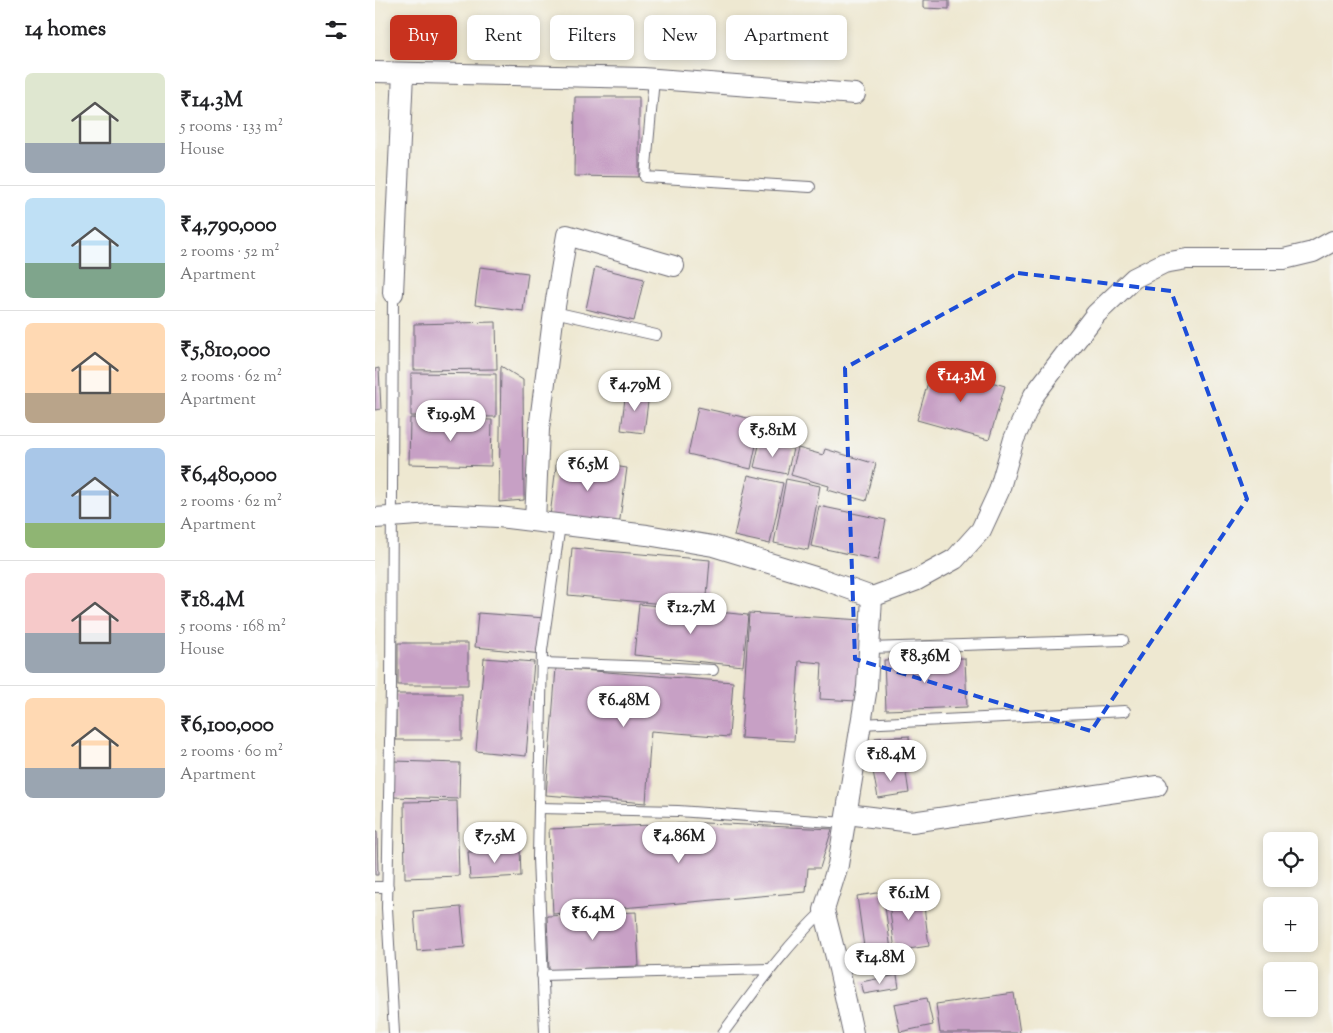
<!DOCTYPE html>
<html lang="en">
<head>
<meta charset="utf-8">
<style>
	:root { --surface:#fff; --page:#f2f2f2; --text:#202124; --muted:#757577; --line:#e0e0e0; --accent:#c8321e }
	body { margin:0; font-family:"Sorts Mill Goudy",serif; background:var(--page); color:var(--text); height:100vh; display:flex; flex-direction:column; font-size:19px; white-space:nowrap }
	* { box-sizing:border-box; margin:0 }
	p { font-size:16px; color:var(--muted) }
	.icon { flex:none; width:28px; height:28px; fill:none; stroke:currentColor; stroke-width:2; stroke-linecap:round; stroke-linejoin:round }
	.map { position:relative; flex:1; overflow:hidden }
	.side { display:flex; flex-direction:column; background:var(--surface); width:375px }
	.side>* { flex:none }
	.top-card { position:absolute; left:15px; top:15px; width:475px; height:45px; display:flex; gap:10px }
	.controls { position:absolute; left:888px; top:832px; display:grid; gap:10px }
	.controls a { display:grid; place-items:center; width:55px; height:55px; border-radius:8px; background:var(--surface); box-shadow:0 2px 8px #0003; font-size:25px }
	.price { position:absolute; translate:-50% -42px; padding:0 11px; border-radius:18px; background:#fff; color:#222; font-size:16px; line-height:32px; filter:drop-shadow(0 1px 2px #0008) }
	.price::after { content:''; position:absolute; left:50%; top:30px; width:15px; height:11px; margin-left:-8px; background:inherit; clip-path:polygon(0 0,100% 0,50% 100%) }
	.price.active { background:var(--accent); color:#fff }
	ul { padding:0; list-style:none }
	li { display:flex; align-items:center; gap:15px; height:125px; padding:0 25px }
	li+li { border-top:1px solid var(--line) }
	li span { display:grid; place-items:center; flex:none; width:140px; height:100px; border-radius:8px; color:#555 }
	li>.icon { margin-inline-start:auto }
	span .icon { width:60px; height:60px; fill:#fffc; stroke-width:1 }
	li b { font-size:21px }
	h2 { display:flex; justify-content:space-between; align-items:center; height:60px; padding:0 25px; font-size:21px }
	.tag { padding:0 18px; border-radius:8px; background:var(--surface); box-shadow:0 2px 8px #0003; font-size:18px; line-height:45px }
	.tag.active { background:var(--accent); color:#fff }
	main { display:flex; flex:1; min-height:0 }
	.map>svg:first-child { display:block }
	.building { fill:#c7a0c5 }
	.lines { fill:none; stroke-linecap:round; stroke-linejoin:round }
	.lane-casing { stroke:#696770; stroke-width:12 }
	.street-casing { stroke:#696770; stroke-width:22 }
	.lane { stroke:#fff; stroke-width:10 }
	.street { stroke:#fff; stroke-width:20 }
	.marked { fill:none; stroke:#1d4ed8; stroke-width:4; stroke-dasharray:10 6; stroke-linejoin:round }
</style>
</head>
<body>
<main>
<section class="side">
<h2>14 homes<svg class="icon" aria-label="filters" viewBox="0 0 24 24"><path d="M4 7h16M4 17h16"/><circle cx="9" cy="7" r="2"/><circle cx="15" cy="17" r="2"/></svg></h2>
<ul>
<li><span style="background:linear-gradient(#dfe7d0 70%,#9aa5b1 0)"><svg class="icon" aria-label="home" viewBox="0 0 24 24"><path d="M3 11l9-7 9 7M6 9v11h12V9"/></svg></span><div><b>₹14.3M</b><p>5 rooms · 133 m²</p><p>House</p></div></li>
<li><span style="background:linear-gradient(#bfe0f5 65%,#7fa58c 0)"><svg class="icon" aria-label="home" viewBox="0 0 24 24"><path d="M3 11l9-7 9 7M6 9v11h12V9"/></svg></span><div><b>₹4,790,000</b><p>2 rooms · 52 m²</p><p>Apartment</p></div></li>
<li><span style="background:linear-gradient(#ffd9b3 70%,#b9a48a 0)"><svg class="icon" aria-label="home" viewBox="0 0 24 24"><path d="M3 11l9-7 9 7M6 9v11h12V9"/></svg></span><div><b>₹5,810,000</b><p>2 rooms · 62 m²</p><p>Apartment</p></div></li>
<li><span style="background:linear-gradient(#a9c7e8 75%,#8fb573 0)"><svg class="icon" aria-label="home" viewBox="0 0 24 24"><path d="M3 11l9-7 9 7M6 9v11h12V9"/></svg></span><div><b>₹6,480,000</b><p>2 rooms · 62 m²</p><p>Apartment</p></div></li>
<li><span style="background:linear-gradient(#f6c9c9 60%,#9aa5b1 0)"><svg class="icon" aria-label="home" viewBox="0 0 24 24"><path d="M3 11l9-7 9 7M6 9v11h12V9"/></svg></span><div><b>₹18.4M</b><p>5 rooms · 168 m²</p><p>House</p></div></li>
<li><span style="background:linear-gradient(#ffd9b3 70%,#9aa5b1 0)"><svg class="icon" aria-label="home" viewBox="0 0 24 24"><path d="M3 11l9-7 9 7M6 9v11h12V9"/></svg></span><div><b>₹6,100,000</b><p>2 rooms · 60 m²</p><p>Apartment</p></div></li>
</ul>
</section>
<div class="map">
<svg width="958" height="1033" viewBox="0 0 958 1033">
	<rect width="100%" height="100%" fill="#f6f6f2"/>
	<filter id="ink" filterUnits="userSpaceOnUse"><feTurbulence type="fractalNoise" baseFrequency=".02" numOctaves="2"/><feDisplacementMap in="SourceGraphic" scale="10" xChannelSelector="R" yChannelSelector="G"/><feConvolveMatrix kernelMatrix="1 2 1 2 8 2 1 2 1" color-interpolation-filters="sRGB"/></filter>
	<filter id="wash" filterUnits="userSpaceOnUse"><feTurbulence type="fractalNoise" baseFrequency=".0096" numOctaves="4" result="noise"/><feDisplacementMap in="SourceGraphic" scale="20" xChannelSelector="R" yChannelSelector="G"/><feGaussianBlur stdDeviation="1.12" result="paint"/><feColorMatrix in="noise" values="0 0 0 0 0 0 0 0 0 0 0 0 0 0 0 0 0 1.4 0 .05"/><feComposite in="paint" operator="in"/></filter>
	<g filter="url(#wash)">
		<rect width="100%" height="100%" fill="#eee8d1"/>
		<g id="blocks">
			<g class="building">
				<path d="M548 0H574V9L548 8Z"/>
				<path d="M200 97H264V177L199 176Z"/>
				<path d="M105 267 153 273 148 311 100 305Z"/>
				<path d="M220 267 269 279 259 321 211 309Z"/>
				<path d="M121 322 122 369 39 370V324Z"/>
				<path d="M558 365 630 386 614 440 542 420Z"/>
				<path d="M126 366 148 380 149 500 124 502Z"/>
				<path d="M4 368 6 409 0 410V369Z"/>
				<path d="M36 373 121 374V417L36 416Z"/>
				<path d="M251 391 274 394 269 433 246 430Z"/>
				<path d="M323 407 386 421 376 469 313 454Z"/>
				<path d="M35 418 117 420 116 466 34 464Z"/>
				<path d="M385 441 418 449 412 474 379 467Z"/>
				<path d="M423 448 448 455 450 449 501 464 491 501 453 490 454 486 416 475Z"/>
				<path d="M182 458 252 468 244 526 175 516Z"/>
				<path d="M373 475 408 483 395 544 359 536Z"/>
				<path d="M411 479 445 486 433 550 399 543Z"/>
				<path d="M444 506 511 520 503 560 436 546Z"/>
				<path d="M197 548 335 560 331 608 193 595Z"/>
				<path d="M264 604 373 615 368 666 259 655Z"/>
				<path d="M103 613 170 618 167 654 100 647Z"/>
				<path d="M374 613 487 620 482 701 445 699 447 663 424 661 419 741 366 738Z"/>
				<rect x="23" y="643" width="70" height="42"/>
				<path d="M109 658 159 662 151 756 101 751Z"/>
				<path d="M590 658 592 707 511 710 509 660Z"/>
				<path d="M181 668 358 682 354 737 276 731 271 803 171 795Z"/>
				<rect x="21" y="694" width="66" height="46"/>
				<path d="M534 736 535 757 501 758 500 738Z"/>
				<path d="M19 761 85 763 84 799 18 797Z"/>
				<path d="M530 766 534 793 503 798 498 771Z"/>
				<path d="M82 801 84 876 30 878 29 802Z"/>
				<path d="M329 823 457 829 445 868H433L431 892 178 914 174 829Z"/>
				<path d="M0 832H2L3 875H0Z"/>
				<path d="M145 849 146 876 95 879 93 852Z"/>
				<path d="M547 890 554 946 520 951 513 895Z"/>
				<path d="M508 892 516 950 490 954 482 896Z"/>
				<path d="M86 907 90 947 42 951 39 911Z"/>
				<path d="M261 912 264 966 174 970 172 916Z"/>
				<path d="M522 975 524 988 489 994 486 982Z"/>
				<path d="M639 993 645 1033H565L561 1004Z"/>
				<path d="M552 998 558 1025 525 1032 519 1004Z"/>
			</g>
		</g>
	</g>
	<g filter="url(#ink)">
		<use href="#blocks" fill-opacity="0" stroke="#696770" stroke-width="1"/>
		<g class="lines">
			<g class="lane-casing">
				<g id="lane">
					<path d="M279 79 270 177 435 187"/>
					<path d="M18 293 16 687 12 908 19 1033"/>
					<path d="M179 312 281 335"/>
					<path d="M494 648 748 640"/>
					<path d="M167 663 283 667 338 670"/>
					<path d="M486 724 750 711"/>
					<path d="M164 808 303 811 470 823"/>
					<path d="M0 887H13"/>
					<path d="M167 975 395 969"/>
					<path d="M170 1033 163 858 167 650 185 525"/>
					<path d="M348 1033C380 990 410 947 449 910"/>
				</g>
			</g>
			<g class="street-casing">
				<g id="street">
					<path d="M0 72 268 78 480 94"/>
					<path d="M18 293 28 73"/>
					<path d="M0 518 57 514 124 517 272 535 338 546 450 580 497 597"/>
					<path d="M160 521 164 429 179 312 192 235 299 266"/>
					<path d="M472 814 537 822 782 786"/>
					<path d="M478 1033 464 969 449 910 463 865 492 687 497 597 540 581 580 559 606 530 624 491 639 439 659 395 721 314 759 278 789 263 812 259H909L938 252 958 241"/>
				</g>
			</g>
			<use href="#lane" class="lane"/>
			<use href="#street" class="street"/>
		</g>
	</g>
	<path class="marked" d="M643 273 796 291 872 499 716 731 480 659 470 368Z"/>
</svg>
<div class="controls">
<a><svg class="icon" aria-label="locate" viewBox="0 0 24 24"><circle cx="12" cy="12" r="6"/><path d="M12 2v4M12 18v4M2 12h4M18 12h4"/></svg></a>
<a>+</a>
<a>−</a>
</div>
<b class="price active" style="left:586px;top:403px">₹14.3M</b>
<b class="price" style="left:260px;top:412px">₹4.79M</b>
<b class="price" style="left:76px;top:442px">₹19.9M</b>
<b class="price" style="left:398px;top:458px">₹5.81M</b>
<b class="price" style="left:213px;top:492px">₹6.5M</b>
<b class="price" style="left:316px;top:635px">₹12.7M</b>
<b class="price" style="left:550px;top:684px">₹8.36M</b>
<b class="price" style="left:249px;top:728px">₹6.48M</b>
<b class="price" style="left:516px;top:782px">₹18.4M</b>
<b class="price" style="left:120px;top:864px">₹7.5M</b>
<b class="price" style="left:304px;top:864px">₹4.86M</b>
<b class="price" style="left:534px;top:921px">₹6.1M</b>
<b class="price" style="left:218px;top:941px">₹6.4M</b>
<b class="price" style="left:505px;top:985px">₹14.8M</b>
<div class="top-card">
<a class="tag active">Buy</a>
<a class="tag">Rent</a>
<a class="tag">Filters</a>
<a class="tag">New</a>
<a class="tag">Apartment</a>
</div>
</div>
</main>
</body>
</html>
